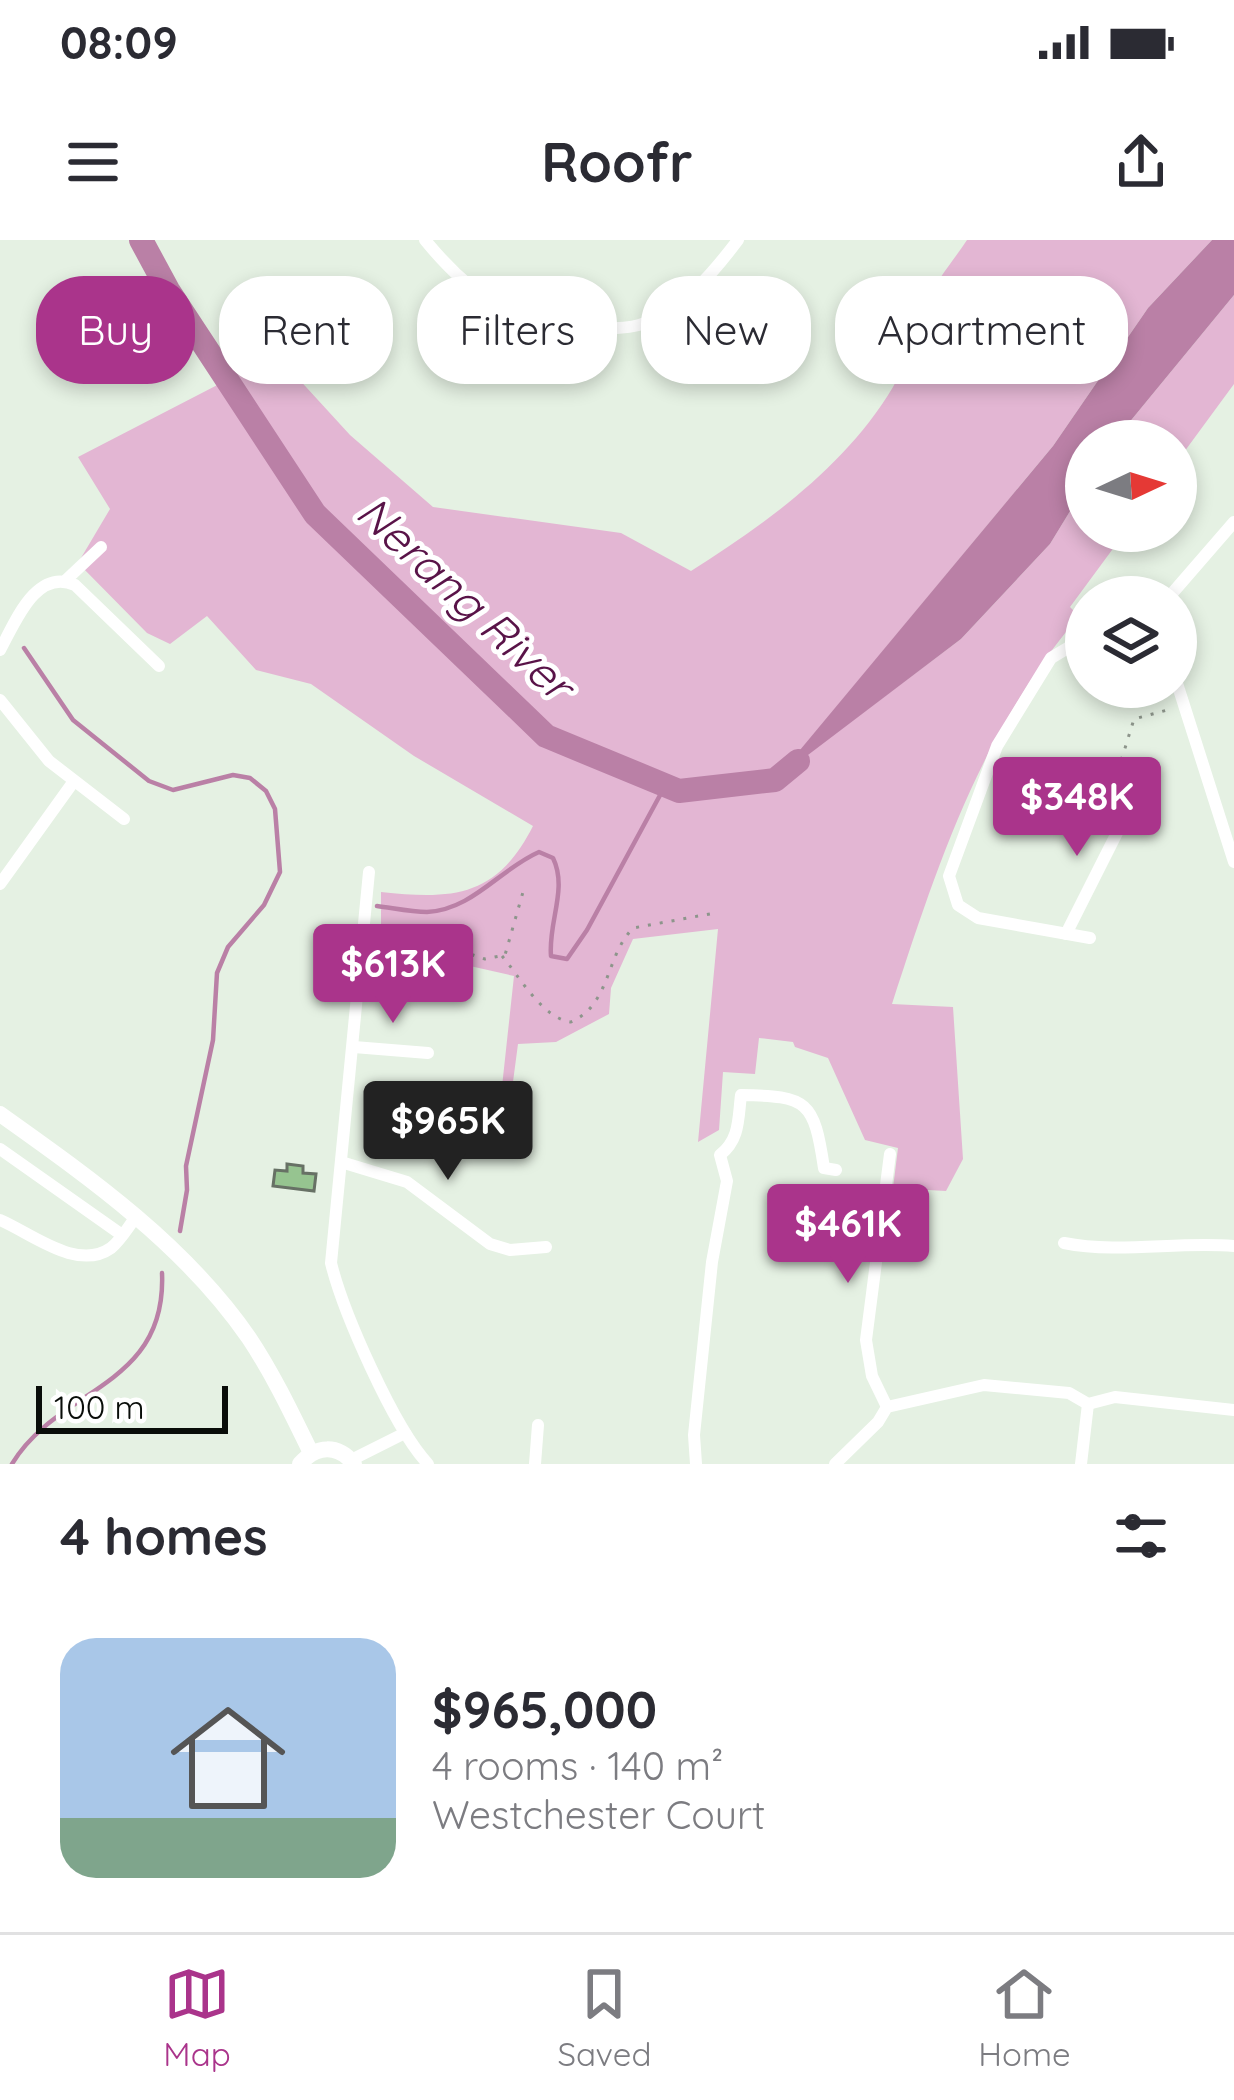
<!DOCTYPE html>
<html lang="en">
<head>
<meta charset="utf-8">
<style>
	:root { --surface:#fff; --page:#f2f2f3; --text:#2b2b33; --muted:#7c7c81; --line:#e1e1e2; --accent:#aa348b }
	body { margin:0; font-family:Quicksand,sans-serif; background:var(--page); color:var(--text); height:100vh; display:flex; flex-direction:column; font-size:45px; white-space:nowrap }
	* { box-sizing:border-box; margin:0 }
	p { font-size:39px; color:var(--muted) }
	.icon { flex:none; width:66px; height:66px; fill:none; stroke:currentColor; stroke-width:2; stroke-linecap:round; stroke-linejoin:round }
	.map { position:relative; height:1224px; overflow:hidden }
	.drawer { display:flex; flex-direction:column; background:var(--surface); flex:1 }
	.drawer>* { flex:none }
	.guide { position:absolute; left:36px; top:36px; width:1164px; height:108px; display:flex; gap:24px }
	.needle { width:78px; rotate:86deg }
	.fabs { position:absolute; left:1065px; top:180px; display:grid; gap:24px }
	.fabs a { display:grid; place-items:center; width:132px; height:132px; border-radius:50%; background:var(--surface); box-shadow:0 6px 18px #0003; font-size:60px }
	.scale { position:absolute; left:36px; bottom:30px; width:192px; box-sizing:border-box; padding-left:12px; border:6px solid #090d09; border-top:0; font-size:33px; line-height:42px; white-space:nowrap; color:#090d09; -webkit-text-stroke:9px #fff; paint-order:stroke }
	.price { position:absolute; translate:-50% -102px; padding:0 27px; border-radius:12px; background:var(--accent); color:#fff; font-size:39px; line-height:78px; filter:drop-shadow(0 3px 6px #0008) }
	.price::after { content:''; position:absolute; left:50%; top:72px; width:36px; height:27px; margin-left:-18px; background:inherit; clip-path:polygon(0 0,100% 0,50% 100%) }
	.price.current { background:#222; color:#fff }
	ul { padding:0; list-style:none }
	li { display:flex; align-items:center; gap:36px; height:300px; padding:0 60px }
	li span { display:grid; place-items:center; flex:none; width:336px; height:240px; border-radius:36px; color:#555 }
	li>.icon { margin-inline-start:auto }
	span .icon { width:144px; height:144px; fill:#fffc; stroke-width:1 }
	li b { font-size:51px }
	h2 { display:flex; justify-content:space-between; align-items:center; height:144px; padding:0 60px; font-size:51px }
	.pill { padding:0 42px; border-radius:48px; background:var(--surface); box-shadow:0 6px 18px #0003; font-size:42px; line-height:108px }
	.pill.current { background:var(--accent); color:#fff }
	.status { display:flex; justify-content:space-between; align-items:center; height:84px; padding:0 60px; background:var(--surface); direction:ltr }
	.status svg { height:33px; fill:currentColor }
	header { display:flex; justify-content:space-between; align-items:center; height:156px; padding:0 60px; background:var(--surface); font-size:54px; font-weight:700 }
	.tab-bar { display:flex; justify-content:space-around; align-items:center; height:168px; border-top:3px solid var(--line); background:var(--surface); font-size:33px; color:var(--muted) }
	.tab-bar a { display:grid; justify-items:center; gap:6px }
	.tab-bar .current { color:var(--accent) }
	.map>svg:first-child { display:block }
	.green { fill:#e3b6d3 }
	.water { fill:#ba80a6 }
	.lines { fill:none; stroke-linecap:round; stroke-linejoin:round }
	.stream { stroke:#ba80a6; stroke-width:4.5 }
	.river { stroke:#ba80a6; stroke-width:24 }
	.building { fill:#96c490; stroke:#677165; stroke-width:3 }
	.path { stroke:#8d958b; stroke-width:3; stroke-dasharray:3 9; stroke-linecap:butt }
	.minor { stroke:#fff; stroke-width:12 }
	.major { stroke:#fff; stroke-width:16 }
	.labels { text-anchor:middle; stroke-width:10; stroke-linejoin:round; paint-order:stroke }
	.water-label { font-size:45px; font-style:italic; fill:#591348; stroke:#fff }
</style>
</head>
<body>
<div class="status"><b>08:09</b><svg viewBox="0 0 49 12"><path d="M0 12V9h3v3zM5 12V6h3v6zM10 12V3h3v9zM15 12V0h3v12zM26 1h20v11H26zM47 4h2v5h-2z"/></svg></div>
<header><svg class="icon" aria-label="menu" viewBox="0 0 24 24"><path d="M4 6h16M4 12h16M4 18h16"/></svg>Roofr<svg class="icon" aria-label="share" viewBox="0 0 24 24"><path d="M12 15V3M7 8l5-5 5 5M5 13v7h14v-7"/></svg></header>
<div class="map">
<svg width="1234" height="1224" viewBox="0 0 1234 1224">
	<rect width="100%" height="100%" fill="#e5f1e3"/>
	<g class="green">
		<path d="M967 0H1212L1148 68 1053 206 780 535 961 399 1050 304 1086 245V291H1126L1070 367 1079 376C980 494 939 620 892 764L953 767 963 919 946 951 893 948 898 908 865 900 828 818 795 807 793 802 759 798 755 834 723 832 719 890 698 902 718 689 633 699 611 748 609 774 556 802 518 804 509 872 500 865 514 736 381 706V652C454 660 497 657 533 586L414 516 311 444 256 430 207 376 170 404 147 393 78 323 110 269 78 217 227 140 274 112 350 195 433 267 621 293 691 331C767 283 846 226 893 147 908 121 915 89 927 62 936 40 954 20 967 0Z"/>
		<path d="M1234 55V144L1176 223V201H1114Z"/>
	</g>
	<path class="water" d="M1212 0H1234V55L1114 201H1086V245L1050 304 961 399 775 540 1053 206 1148 68Z"/>
	<g class="lines">
		<g class="stream">
			<path d="M24 408 73 480 149 541 173 550 233 535 250 538 266 551 275 569 280 632 264 665 228 707 217 733 213 800 186 926 187 950 180 991"/>
			<path d="M377 666C393 668 411 672 427 672 472 670 500 629 539 612L553 618C568 649 548 682 551 716L567 719 587 690 665 546"/>
			<path d="M12 1224C58 1147 167 1148 162 1033"/>
		</g>
		<path class="river" d="M141 0 168 50 315 274 546 496 679 551 775 540 798 521"/>
	</g>
	<path class="building" d="M287 924 303 926V933L316 934 314 951 273 946 275 930 287 931Z"/>
	<g class="lines">
		<g class="path">
			<path d="M1126 554 1118 531 1134 479 1171 469"/>
			<path d="M378 696 406 703 443 705 485 719 505 715 523 652"/>
			<path d="M502 716C520 737 542 778 571 782 611 764 605 717 633 688L715 673"/>
		</g>
		<g class="minor">
			<path d="M425 0C470 55 522 94 596 89 611 88 629 89 642 84 683 69 713 33 738 0"/>
			<path d="M66 340 101 307"/>
			<path d="M1169 357 1234 282"/>
			<path d="M1086 397 1051 418 997 506 949 636 958 665 978 678 1090 698"/>
			<path d="M0 410C15 383 36 327 75 345L159 426"/>
			<path d="M1176 440 1234 622"/>
			<path d="M0 460 49 521 124 579"/>
			<path d="M369 632 331 1023C343 1072 394 1188 428 1224"/>
			<path d="M0 644 74 541"/>
			<path d="M1066 694 1130 567"/>
			<path d="M354 807 428 813"/>
			<path d="M0 909 122 995"/>
			<path d="M341 922 407 942 490 1004 510 1010 546 1007"/>
			<path d="M0 980C31 993 77 1032 111 1008 121 1000 128 987 136 977"/>
			<path d="M1064 1003C1119 1014 1178 1001 1234 1006"/>
			<path d="M887 1167 872 1136 866 1100 890 914"/>
			<path d="M351 1220 405 1193"/>
			<path d="M535 1224 538 1185"/>
			<path d="M696 1224 694 1195 712 1022 727 941 720 915C740 899 738 879 741 855 808 856 814 861 824 928L836 930"/>
			<path d="M835 1224 878 1182 887 1167 984 1145 1069 1153 1088 1164 1115 1157 1234 1170"/>
			<path d="M1081 1224 1088 1164"/>
		</g>
		<g class="major">
			<path d="M0 874C90 938 185 1005 249 1098 273 1134 292 1174 311 1213"/>
			<path d="M300 1224C316 1205 338 1204 354 1224"/>
		</g>
	</g>
	<g class="labels">
		<g class="water-label">
			<text transform="translate(465 358) rotate(43)" y="16">Nerang River</text>
		</g>
	</g>
</svg>
<div class="fabs">
<a><svg class="needle" viewBox="-14 -14 28 28"><path d="M0-13l5 13h-10z" fill="#e53935"/><path d="M0 13l5-13h-10z" fill="#7c7c81"/></svg></a>
<a><svg class="icon" aria-label="layers" viewBox="0 0 24 24"><path d="M12 4l9 5-9 5-9-5zM3 14l9 5 9-5"/></svg></a>
</div>
<div class="scale">100 m</div>
<b class="price" style="left:1077px;top:619px">$348K</b>
<b class="price" style="left:393px;top:786px">$613K</b>
<b class="price current" style="left:448px;top:943px">$965K</b>
<b class="price" style="left:848px;top:1046px">$461K</b>
<div class="guide">
<a class="pill current">Buy</a>
<a class="pill">Rent</a>
<a class="pill">Filters</a>
<a class="pill">New</a>
<a class="pill">Apartment</a>
</div>
</div>
<section class="drawer">
<h2>4 homes<svg class="icon" aria-label="filters" viewBox="0 0 24 24"><path d="M4 7h16M4 17h16"/><circle cx="9" cy="7" r="2"/><circle cx="15" cy="17" r="2"/></svg></h2>
<ul>
<li><span style="background:linear-gradient(#a9c7e8 75%,#7fa58c 0)"><svg class="icon" aria-label="home" viewBox="0 0 24 24"><path d="M3 11l9-7 9 7M6 9v11h12V9"/></svg></span><div><b>$965,000</b><p>4 rooms · 140 m²</p><p>Westchester Court</p></div></li>
</ul>
</section>
<nav class="tab-bar">
<a class="current"><svg class="icon" aria-label="map" viewBox="0 0 24 24"><path d="M3 6l6-2 6 2 6-2v14l-6 2-6-2-6 2zM9 4v14M15 6v14"/></svg>Map</a>
<a><svg class="icon" aria-label="saved" viewBox="0 0 24 24"><path d="M7 4h10v16l-5-4-5 4z"/></svg>Saved</a>
<a><svg class="icon" aria-label="home" viewBox="0 0 24 24"><path d="M3 11l9-7 9 7M6 9v11h12V9"/></svg>Home</a>
</nav>
</body>
</html>
